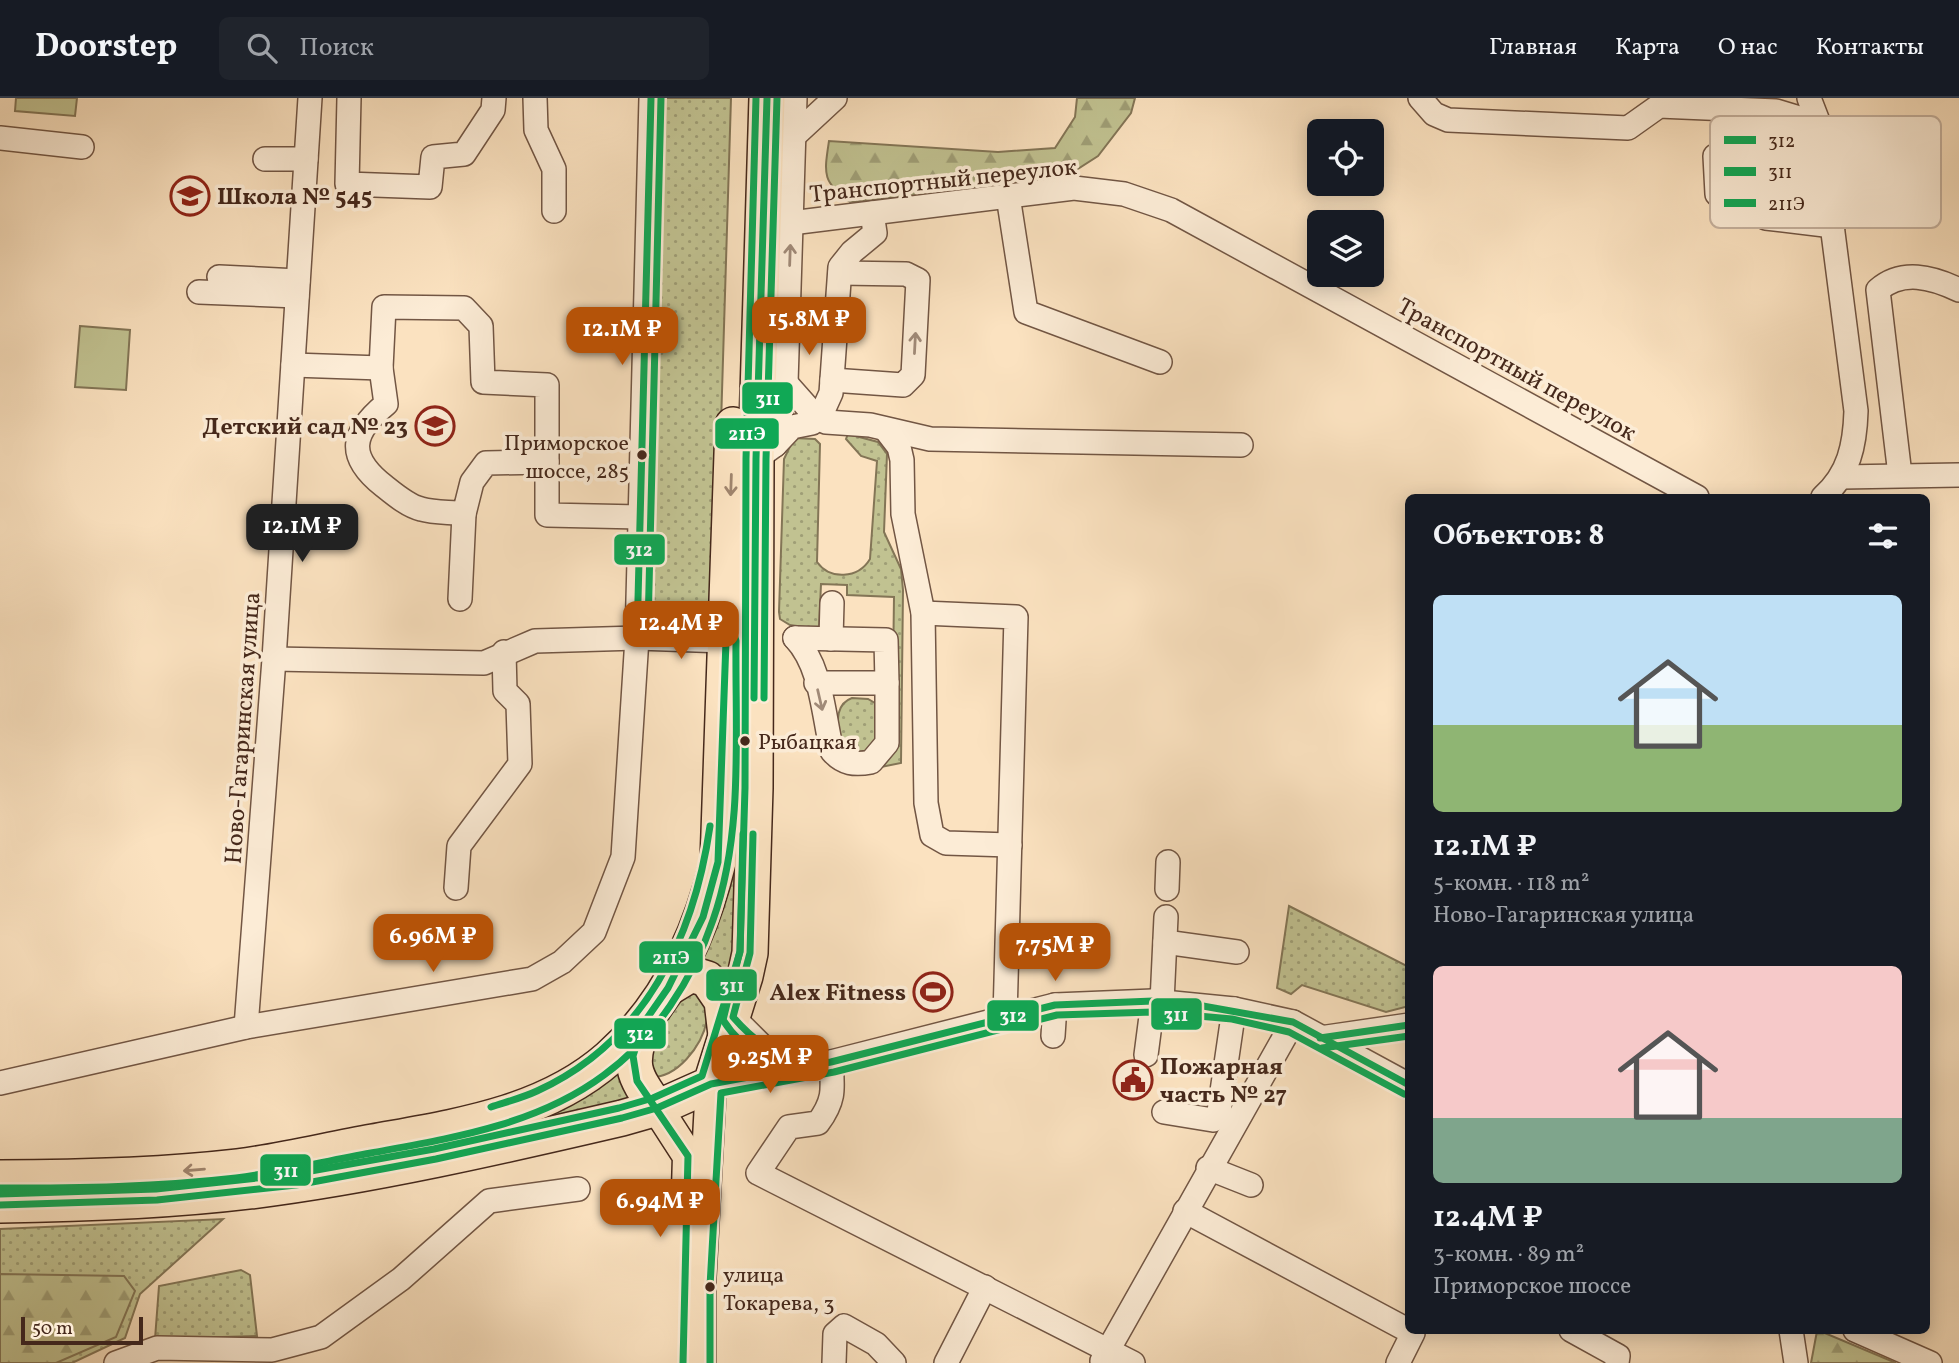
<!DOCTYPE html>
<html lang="ru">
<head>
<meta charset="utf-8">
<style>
	:root { --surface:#171b24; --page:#20242c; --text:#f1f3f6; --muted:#9ea1a6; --line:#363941; --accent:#b45309 }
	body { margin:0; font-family:Vollkorn,serif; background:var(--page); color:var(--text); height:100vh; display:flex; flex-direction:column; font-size:26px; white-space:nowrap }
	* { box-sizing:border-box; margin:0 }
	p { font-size:23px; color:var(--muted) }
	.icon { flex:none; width:38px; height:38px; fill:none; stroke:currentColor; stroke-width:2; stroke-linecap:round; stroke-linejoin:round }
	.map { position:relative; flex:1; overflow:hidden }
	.panel { position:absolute; left:1405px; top:396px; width:525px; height:840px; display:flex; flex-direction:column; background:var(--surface); border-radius:10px; box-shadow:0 4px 18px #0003 }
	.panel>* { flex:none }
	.buttons { position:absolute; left:1307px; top:21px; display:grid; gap:14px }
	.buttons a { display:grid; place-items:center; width:77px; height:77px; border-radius:10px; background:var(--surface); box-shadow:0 4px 18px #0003; font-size:35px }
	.scale { position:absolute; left:21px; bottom:18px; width:122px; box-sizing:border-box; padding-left:7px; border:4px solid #45281b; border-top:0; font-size:19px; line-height:24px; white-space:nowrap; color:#45281b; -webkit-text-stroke:5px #fcecd6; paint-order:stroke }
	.price { position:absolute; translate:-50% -60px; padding:0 16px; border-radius:14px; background:var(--accent); color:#fff; font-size:23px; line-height:46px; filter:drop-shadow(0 2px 4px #0008) }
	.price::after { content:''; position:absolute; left:50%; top:42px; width:21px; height:16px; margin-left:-10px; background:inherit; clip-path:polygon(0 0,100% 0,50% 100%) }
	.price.on { background:#222; color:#fff }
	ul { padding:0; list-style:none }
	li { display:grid; align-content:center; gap:14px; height:371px; padding:0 28px }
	li span { display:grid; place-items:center; height:217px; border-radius:10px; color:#555 }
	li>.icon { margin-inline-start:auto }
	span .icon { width:126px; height:126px; fill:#fffc; stroke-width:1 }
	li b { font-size:30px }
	h2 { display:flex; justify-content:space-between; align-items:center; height:84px; padding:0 28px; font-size:30px }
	header { display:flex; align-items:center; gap:42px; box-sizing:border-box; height:98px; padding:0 35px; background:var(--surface); border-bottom:2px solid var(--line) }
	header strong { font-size:33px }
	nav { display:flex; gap:38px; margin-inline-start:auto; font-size:24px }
	.search { width:490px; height:63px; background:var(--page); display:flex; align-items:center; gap:18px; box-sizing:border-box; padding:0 24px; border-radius:10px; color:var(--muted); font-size:26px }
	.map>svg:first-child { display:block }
	.grass { fill:url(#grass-dots); stroke:#837556; stroke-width:2 }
	.forest { fill:url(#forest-firs); stroke:#837556; stroke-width:2 }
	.garden { fill:#c1c291; stroke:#837556; stroke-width:2 }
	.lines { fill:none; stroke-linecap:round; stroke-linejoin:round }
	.minor-casing { stroke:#725644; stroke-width:26 }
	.major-casing { stroke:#45281b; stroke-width:33 }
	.highway-casing { stroke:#45281b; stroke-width:38 }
	.minor { stroke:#fcecd6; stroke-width:23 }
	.major { stroke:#fbe2c0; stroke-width:30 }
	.highway { stroke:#fbe2c0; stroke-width:35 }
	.bus-1-casing { stroke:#fcecd6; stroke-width:12 }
	.bus-2-casing { stroke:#fcecd6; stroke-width:12 }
	.bus-3-casing { stroke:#fcecd6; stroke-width:12 }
	.bus-1 { stroke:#10a855; stroke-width:7 }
	.bus-2 { stroke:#10a855; stroke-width:7 }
	.bus-3 { stroke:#10a855; stroke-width:7 }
	.oneway { stroke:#a08a78 }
	.oneway2 { stroke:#a0856e }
	.bus-dot { fill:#45281b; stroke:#fcecd6; stroke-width:2.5 }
	.labels { text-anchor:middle; stroke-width:7; stroke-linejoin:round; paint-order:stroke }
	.bus-label { font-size:22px; fill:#45281b; stroke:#fcecd6; text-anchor:start }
	.street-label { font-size:24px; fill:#45281b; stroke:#fcecd6 }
	.poi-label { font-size:24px; font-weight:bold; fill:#45281b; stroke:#fcecd6; text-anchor:start }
	.key { fill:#fcecd6; stroke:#c5b19e; stroke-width:2 }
	.key-label { font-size:19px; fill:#45281b }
	.line-badge { stroke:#fcecd6; stroke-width:2.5 }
	.badge-label { font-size:19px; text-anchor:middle; font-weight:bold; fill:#fff }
</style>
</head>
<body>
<header>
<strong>Doorstep</strong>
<div class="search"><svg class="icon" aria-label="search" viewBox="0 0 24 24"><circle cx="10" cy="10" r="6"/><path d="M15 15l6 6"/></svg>Поиск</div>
<nav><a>Главная</a><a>Карта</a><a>О нас</a><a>Контакты</a></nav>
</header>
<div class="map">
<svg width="1959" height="1265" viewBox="0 0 1959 1265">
	<defs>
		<pattern id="grass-dots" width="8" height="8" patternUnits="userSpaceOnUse" patternTransform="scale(1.75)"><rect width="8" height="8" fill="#c1c291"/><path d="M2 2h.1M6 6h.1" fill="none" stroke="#9f9e76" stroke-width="1.8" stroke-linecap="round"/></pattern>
		<pattern id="forest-firs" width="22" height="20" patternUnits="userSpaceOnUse" patternTransform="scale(1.75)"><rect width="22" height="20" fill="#c1c291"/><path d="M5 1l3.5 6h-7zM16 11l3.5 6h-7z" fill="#9f9e76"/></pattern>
	</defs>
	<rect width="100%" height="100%" fill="#fbe2c0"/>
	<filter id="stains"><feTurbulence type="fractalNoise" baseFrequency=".00286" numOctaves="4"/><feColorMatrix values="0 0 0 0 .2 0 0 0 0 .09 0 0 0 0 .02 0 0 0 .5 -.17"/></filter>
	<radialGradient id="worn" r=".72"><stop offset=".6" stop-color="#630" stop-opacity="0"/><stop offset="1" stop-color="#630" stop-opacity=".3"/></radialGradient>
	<g class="grass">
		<path d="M663 0H731L716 490 700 522 672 525 649 504Z"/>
		<path d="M848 336 878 344 887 356 884 434 901 471 903 492 901 665 876 670 892 647 894 499 847 497V487L821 486 819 531 790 527 780 521 779 514 784 361 794 340 815 341 820 346 817 464C830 482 858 481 870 461L877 363 861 358 846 341Z"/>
		<path d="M852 600 868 601 880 608 875 650 853 659 839 648C839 631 832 607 852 600Z"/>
		<path d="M737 702 734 857 726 877 699 865Z"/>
		<path d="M1289 808 1409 869V908L1386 914 1302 887 1291 896 1277 890Z"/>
		<path d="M704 890C705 900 708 913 707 922 702 948 677 981 649 979L642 956 687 895Z"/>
		<path d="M619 966 632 1000 534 1029 529 1018Z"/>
		<path d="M223 1121 140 1196 125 1240 72 1265H0V1131Z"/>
		<path d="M241 1172 250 1177 257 1238 155 1241 159 1188Z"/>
	</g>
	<g class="forest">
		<path d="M1077 0H1135L1131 15 1098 58 1059 83 850 104C822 84 824 76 829 43L998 54 1055 50 1075 19Z"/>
		<path d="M0 1176 124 1178 135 1193 116 1239 56 1265H0Z"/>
		<path d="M1817 1233H1820L1896 1265H1811Z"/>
	</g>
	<g class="garden">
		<path d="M16 0H77L75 18 15 13Z"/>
		<path d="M80 228 130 232 126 292 75 289Z"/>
	</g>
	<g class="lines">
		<g class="minor-casing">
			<g id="minor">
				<path d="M349 0 347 86 430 89 433 59 464 56 493 12 494 0"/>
				<path d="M535 0 536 32 554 71V113"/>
				<path d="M1420 0 1434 16 1448 22 1628 30 1659 8 1776 13 1819 26"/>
				<path d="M1809 0 1819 26 1856 313C1855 347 1849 376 1823 399"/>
				<path d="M794 38 835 0"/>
				<path d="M0 40 82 49"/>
				<path d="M1715 58 1717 96 1766 120 1833 128"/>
				<path d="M265 61H306"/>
				<path d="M1008 98 1026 214 1160 264"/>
				<path d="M791 125 1074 90 1124 96 1171 112 1697 399"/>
				<path d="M219 179 298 183"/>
				<path d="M199 194 297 198"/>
				<path d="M293 267 381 270 384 209 464 210 481 228 483 284 547 287V417L640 419"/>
				<path d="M381 270 386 306C351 335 346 358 384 388 394 396 408 408 421 411 435 415 450 414 464 416L472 384 486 365 547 364"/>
				<path d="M832 282 903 287 913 277 918 182 906 176 840 175"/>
				<path d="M786 285 817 320 826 324 870 327 930 341 1241 347"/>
				<path d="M886 332 899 349 902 362 903 416 923 515 926 705 932 737 946 745 1010 747"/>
				<path d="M775 347 792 329 812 325 822 315 831 295 840 169 852 154 875 135 872 115"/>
				<path d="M756 361 775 347 786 285 795 0"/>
				<path d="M1900 377 1878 192C1902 171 1932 179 1959 192"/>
				<path d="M1842 379 1959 377"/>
				<path d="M460 501 464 416"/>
				<path d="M923 515 1016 519 1005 919"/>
				<path d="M795 540C822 569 823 616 832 653 843 666 855 667 871 664L887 645V585H816"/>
				<path d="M795 540 886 542 887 585"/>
				<path d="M831 541 832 505"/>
				<path d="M274 561 484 565 535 543 637 540 726 543"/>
				<path d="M456 790 459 748 520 666 518 606 505 593 504 554"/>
				<path d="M1167 791 1168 764"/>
				<path d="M1165 844 1237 854"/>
				<path d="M1162 904 1166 819"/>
				<path d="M733 919 769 955 805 964"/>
				<path d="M246 929 274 561 310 0"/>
				<path d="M1053 938 1055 907"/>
				<path d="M1320 940 1409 927"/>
				<path d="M1146 957 1153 903"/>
				<path d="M831 964C833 991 835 1002 818 1025L789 1029 758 1075 1133 1265"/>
				<path d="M0 985 246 929 532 881 562 864 594 834 623 759 637 540 651 0"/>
				<path d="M711 986 831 964 1055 907 1153 903 1234 911 1293 924 1409 987"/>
				<path d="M1164 1014 1213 1022 1219 1014 1234 911"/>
				<path d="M1208 1070 1251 1087"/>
				<path d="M1185 1113 1413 1235 1398 1265"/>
				<path d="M1571 1232 1618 1258 1617 1265"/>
				<path d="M1791 1232 1796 1265"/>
				<path d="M1855 1232 1930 1265"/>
				<path d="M1102 1263 1293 924"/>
				<path d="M116 1265 157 1250 272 1252 321 1239 401 1181 489 1103 578 1091"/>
				<path d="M834 1265 835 1236 844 1228 876 1246 894 1265"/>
				<path d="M946 1265 985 1189"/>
			</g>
		</g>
		<g class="major-casing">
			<g id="major">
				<path d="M657 1010 688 1058 687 1091"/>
				<path d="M700 1265V1188L711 986"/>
			</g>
		</g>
		<g class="highway-casing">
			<g id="highway">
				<path d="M668 890 691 876 707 881 722 903 726 937"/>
				<path d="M643 926C628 967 632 975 657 1010"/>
				<path d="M0 1080C79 1080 159 1078 238 1069 283 1063 328 1052 373 1044 455 1029 544 1017 609 960 667 908 700 838 718 764L733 327"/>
				<path d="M0 1107C84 1106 167 1103 250 1093 371 1078 502 1048 622 1020L657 1010 711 986 745 878 750 855 755 690 756 361 767 0"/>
			</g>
		</g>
		<use href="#minor" class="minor"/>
		<use href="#major" class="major"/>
		<use href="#highway" class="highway"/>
		<g class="bus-1-casing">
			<g id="bus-1">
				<path d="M651 0 637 540 726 543 718 764 703 819 668 890 643 926 633 958 637 983 688 1058 683 1265"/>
				<path d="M754 600 756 361 767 0"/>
				<path d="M753 736 750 855 733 919C759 949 782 962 822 965"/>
				<path d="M1320 940 1409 927"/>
				<path d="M0 1107 157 1102 296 1087 436 1061 622 1020 657 1010 711 986 831 964 1055 907 1153 903 1186 905 1293 924 1409 987"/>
			</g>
		</g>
		<g class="bus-2-casing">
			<g id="bus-2">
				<path d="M764 600 766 361 777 0"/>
				<path d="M743 736 740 853 723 922C746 958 780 972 821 975"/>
				<path d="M1322 950 1409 938"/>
				<path d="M0 1090C79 1090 158 1089 236 1080 282 1074 326 1063 371 1055 452 1040 537 1027 604 977 655 940 693 881 713 822 744 734 735 635 736 543L734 536 727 533 648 530 661 0"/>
				<path d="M710 1265V1188L721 995 834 974 1057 917 1153 914 1232 921 1289 934 1404 996"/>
			</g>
		</g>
		<g class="bus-3-casing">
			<g id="bus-3">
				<path d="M491 1009C506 1004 522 1000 537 993 645 944 694 839 710 728"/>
				<path d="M0 1096 156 1091 294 1076 434 1051 619 1010 653 1000 702 978 740 854 745 690 746 361 756 0"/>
			</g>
		</g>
		<use href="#bus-1" class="bus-1"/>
		<use href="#bus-2" class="bus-2"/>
		<use href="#bus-3" class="bus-3"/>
	</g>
	<defs><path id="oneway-shaft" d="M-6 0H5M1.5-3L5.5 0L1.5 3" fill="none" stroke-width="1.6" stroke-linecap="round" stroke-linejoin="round" transform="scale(1.75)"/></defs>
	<g class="oneway">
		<use href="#oneway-shaft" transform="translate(790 157) rotate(-88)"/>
		<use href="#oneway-shaft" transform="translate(915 245) rotate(-87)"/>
		<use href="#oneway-shaft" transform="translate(820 602) rotate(77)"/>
	</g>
	<g class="oneway2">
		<use href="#oneway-shaft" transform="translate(731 387) rotate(92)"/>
		<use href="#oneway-shaft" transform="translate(194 1072) rotate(175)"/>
	</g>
	<defs>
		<g id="school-ring" transform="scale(2.0125)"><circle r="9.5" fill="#fcecd6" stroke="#8f2418" stroke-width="1.5"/><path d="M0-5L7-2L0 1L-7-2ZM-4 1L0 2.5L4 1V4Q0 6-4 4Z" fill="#8f2418"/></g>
		<g id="stadium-ring" transform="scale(2.0125)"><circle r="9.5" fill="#fcecd6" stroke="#8f2418" stroke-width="1.5"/><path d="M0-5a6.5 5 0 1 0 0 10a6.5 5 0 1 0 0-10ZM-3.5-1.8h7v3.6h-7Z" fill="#8f2418"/></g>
		<g id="civic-ring" transform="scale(2.0125)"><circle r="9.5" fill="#fcecd6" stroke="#8f2418" stroke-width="1.5"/><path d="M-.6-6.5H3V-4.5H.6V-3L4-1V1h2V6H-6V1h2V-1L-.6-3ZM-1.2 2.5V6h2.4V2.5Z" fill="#8f2418"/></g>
	</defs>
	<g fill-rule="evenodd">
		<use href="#school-ring" x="190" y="98"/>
		<use href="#school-ring" x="435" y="328"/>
		<use href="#stadium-ring" x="933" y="894"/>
		<use href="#civic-ring" x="1133" y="982"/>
	</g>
	<g class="bus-dot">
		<circle cx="642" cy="357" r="6"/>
		<circle cx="745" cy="643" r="6"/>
		<circle cx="710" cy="1189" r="6"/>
	</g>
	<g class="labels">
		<g class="bus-label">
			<text x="629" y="352" text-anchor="end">Приморское<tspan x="629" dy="28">шоссе, 285</tspan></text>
			<text x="758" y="651">Рыбацкая</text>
			<text x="723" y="1184">улица<tspan x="723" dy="28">Токарева, 3</tspan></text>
		</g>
		<g class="street-label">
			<text transform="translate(943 82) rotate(-6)" y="8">Транспортный переулок</text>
			<text transform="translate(1517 271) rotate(29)" y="8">Транспортный переулок</text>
			<text transform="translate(242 630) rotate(-86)" y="8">Ново-Гагаринская улица</text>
		</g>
		<g class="poi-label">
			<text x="217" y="106">Школа № 545</text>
			<text x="408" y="336" text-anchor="end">Детский сад № 23</text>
			<text x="906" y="902" text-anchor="end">Alex Fitness</text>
			<text x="1160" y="976">Пожарная<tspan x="1160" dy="28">часть № 27</tspan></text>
		</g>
	</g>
	<rect x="1710" y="18" width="231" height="112" rx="10" class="key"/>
	<rect x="1724" y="38" width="32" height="8" fill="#10a855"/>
	<rect x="1724" y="69" width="32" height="9" fill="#10a855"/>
	<rect x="1724" y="101" width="32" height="8" fill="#10a855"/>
	<g class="key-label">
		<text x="1768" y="49">312</text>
		<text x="1768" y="80">311</text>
		<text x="1768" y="112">211Э</text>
	</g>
	<g class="line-badge">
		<rect x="741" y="283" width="53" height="34" rx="7" fill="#10a855"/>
		<rect x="714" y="319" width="66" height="33" rx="7" fill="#10a855"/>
		<rect x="613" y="435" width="53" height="33" rx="7" fill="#10a855"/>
		<rect x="638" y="842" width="66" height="34" rx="7" fill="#10a855"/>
		<rect x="705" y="870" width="53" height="34" rx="7" fill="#10a855"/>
		<rect x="1150" y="899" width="53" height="34" rx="7" fill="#10a855"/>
		<rect x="986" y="901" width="54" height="33" rx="7" fill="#10a855"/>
		<rect x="613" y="919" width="54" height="33" rx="7" fill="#10a855"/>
		<rect x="259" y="1055" width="53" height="34" rx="7" fill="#10a855"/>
	</g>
	<g class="badge-label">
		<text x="768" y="307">311</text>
		<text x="747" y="342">211Э</text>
		<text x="639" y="458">312</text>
		<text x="671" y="866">211Э</text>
		<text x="732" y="894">311</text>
		<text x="1176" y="923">311</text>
		<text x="1013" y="924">312</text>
		<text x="640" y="942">312</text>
		<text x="286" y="1079">311</text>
	</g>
	<rect width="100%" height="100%" filter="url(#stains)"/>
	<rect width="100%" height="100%" fill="url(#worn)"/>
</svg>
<div class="buttons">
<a><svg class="icon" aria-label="locate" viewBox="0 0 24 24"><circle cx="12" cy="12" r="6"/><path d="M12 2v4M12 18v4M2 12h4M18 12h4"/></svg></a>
<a><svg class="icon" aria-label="layers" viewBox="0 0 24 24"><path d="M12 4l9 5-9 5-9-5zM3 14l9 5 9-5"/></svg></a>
</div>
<div class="scale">50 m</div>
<b class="price" style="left:809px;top:259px">15.8M ₽</b>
<b class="price" style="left:622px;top:269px">12.1M ₽</b>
<b class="price on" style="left:302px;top:466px">12.1M ₽</b>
<b class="price" style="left:681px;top:563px">12.4M ₽</b>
<b class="price" style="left:433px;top:876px">6.96M ₽</b>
<b class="price" style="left:1055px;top:885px">7.75M ₽</b>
<b class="price" style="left:770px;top:997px">9.25M ₽</b>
<b class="price" style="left:660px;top:1141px">6.94M ₽</b>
<section class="panel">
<h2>Объектов: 8<svg class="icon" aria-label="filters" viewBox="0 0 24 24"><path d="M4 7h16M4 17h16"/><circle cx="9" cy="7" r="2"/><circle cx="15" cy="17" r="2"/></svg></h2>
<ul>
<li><span style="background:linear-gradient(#bfe0f5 60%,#8fb573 0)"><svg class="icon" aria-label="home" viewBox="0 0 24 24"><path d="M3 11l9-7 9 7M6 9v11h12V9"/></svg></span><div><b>12.1M ₽</b><p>5-комн. · 118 m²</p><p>Ново-Гагаринская улица</p></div></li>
<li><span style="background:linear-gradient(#f6c9c9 70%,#7fa58c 0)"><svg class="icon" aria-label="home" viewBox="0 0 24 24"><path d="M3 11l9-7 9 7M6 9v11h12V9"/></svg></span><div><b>12.4M ₽</b><p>3-комн. · 89 m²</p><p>Приморское шоссе</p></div></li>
</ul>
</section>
</div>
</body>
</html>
